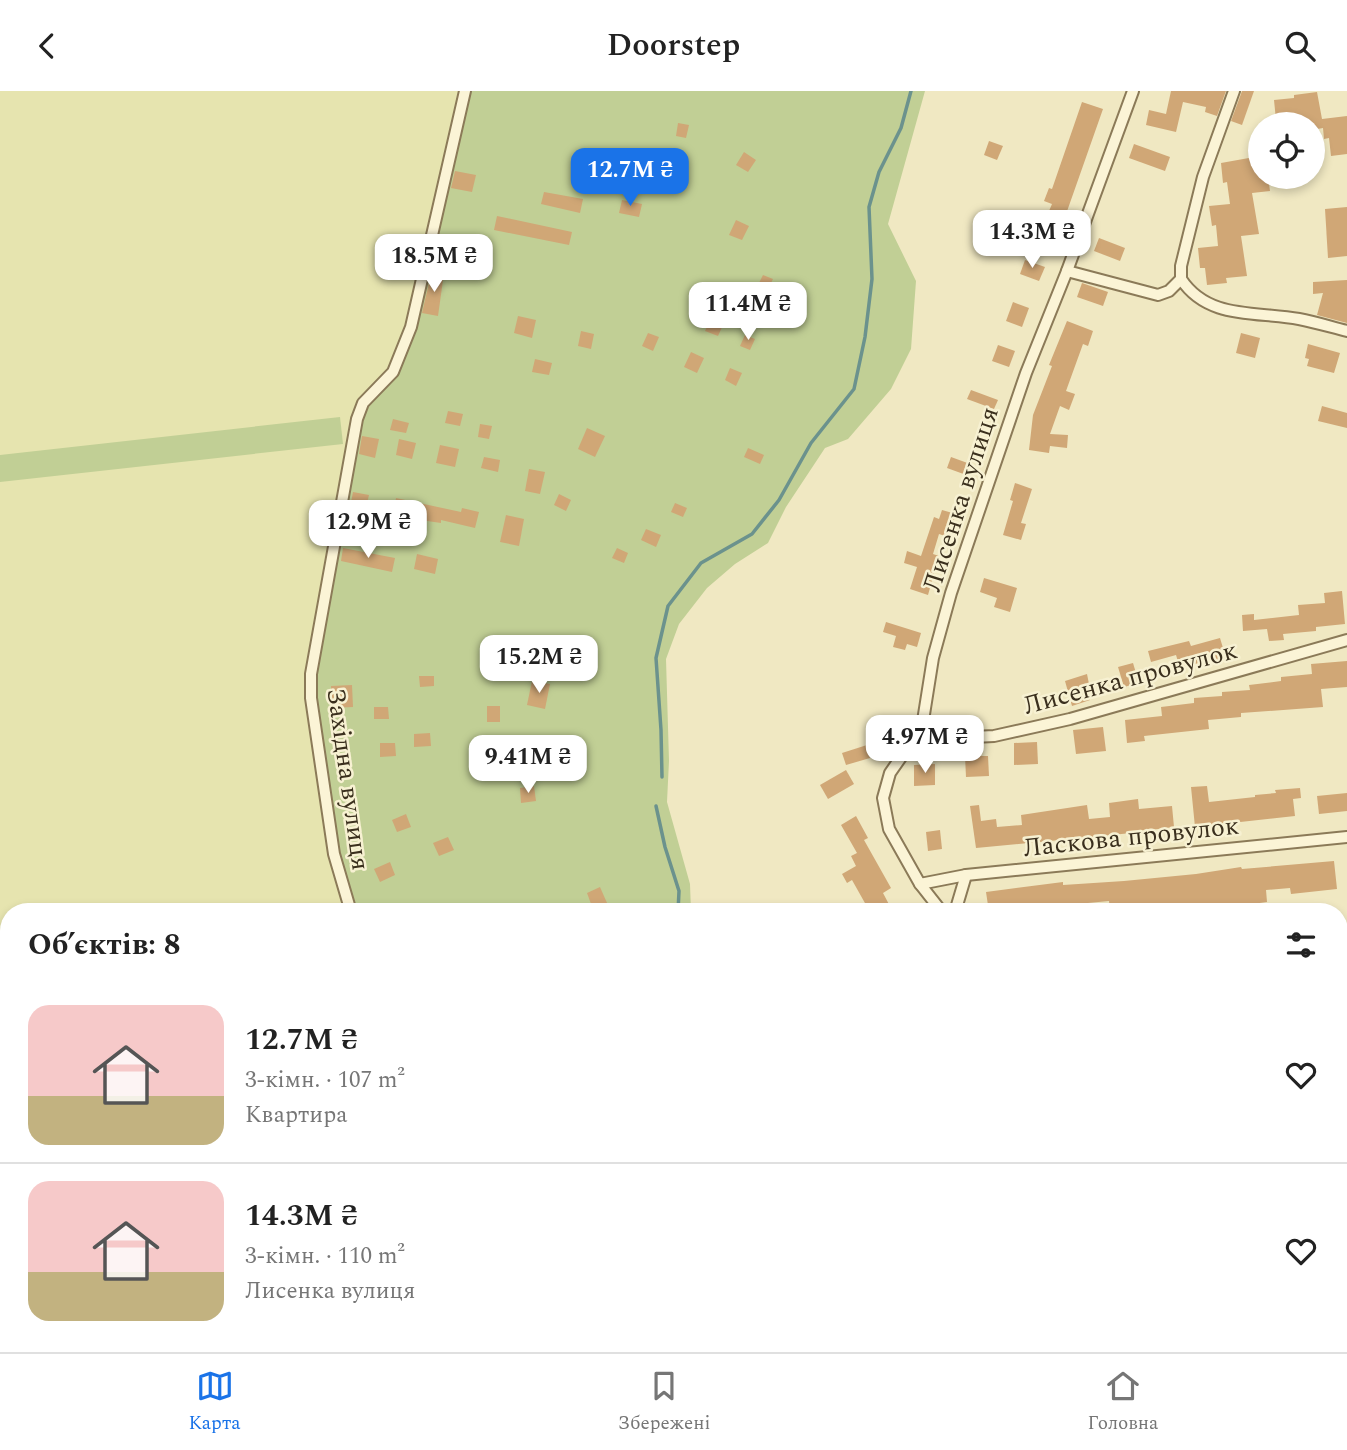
<!DOCTYPE html>
<html lang="uk">
<head>
<meta charset="utf-8">
<style>
	:root { --surface:#fff; --page:#f2f2f2; --text:#222; --muted:#767676; --line:#e0e0e0; --accent:#1a73e8 }
	body { margin:0; font-family:Spectral,serif; background:var(--page); color:var(--text); height:100vh; display:flex; flex-direction:column; font-size:26px; white-space:nowrap }
	* { box-sizing:border-box; margin:0 }
	p { font-size:23px; color:var(--muted) }
	.icon { flex:none; width:38px; height:38px; fill:none; stroke:currentColor; stroke-width:2; stroke-linecap:round; stroke-linejoin:round }
	.map { position:relative; flex:1; overflow:hidden }
	.panel { position:absolute; left:0px; top:812px; width:1348px; height:450px; display:flex; flex-direction:column; background:var(--surface); border-radius:28px 28px 0 0; box-shadow:0 4px 10px #0003 }
	.panel>* { flex:none }
	.buttons { position:absolute; left:1248px; top:21px; display:grid; gap:14px }
	.buttons a { display:grid; place-items:center; width:77px; height:77px; border-radius:50%; background:var(--surface); box-shadow:0 4px 10px #0003; font-size:35px }
	.price { position:absolute; translate:-50% -60px; padding:0 16px; border-radius:14px; background:#fff; color:#222; font-size:23px; line-height:46px; filter:drop-shadow(0 2px 4px #0008) }
	.price::after { content:''; position:absolute; left:50%; top:42px; width:21px; height:16px; margin-left:-10px; background:inherit; clip-path:polygon(0 0,100% 0,50% 100%) }
	.price.on { background:var(--accent); color:#fff }
	ul { padding:0; list-style:none }
	li { display:flex; align-items:center; gap:21px; height:175px; padding:0 28px }
	li+li { border-top:2px solid var(--line) }
	li span { display:grid; place-items:center; flex:none; width:196px; height:140px; border-radius:21px; color:#555 }
	li>.icon { margin-inline-start:auto }
	span .icon { width:84px; height:84px; fill:#fffc; stroke-width:1 }
	li b { font-size:30px }
	h2 { display:flex; justify-content:space-between; align-items:center; height:84px; padding:0 28px; font-size:30px }
	header { display:flex; justify-content:space-between; align-items:center; height:91px; padding:0 28px; background:var(--surface); font-size:32px; font-weight:600 }
	.menu { display:flex; justify-content:space-around; align-items:center; height:98px; border-top:2px solid var(--line); background:var(--surface); font-size:19px; color:var(--muted) }
	.menu a { display:grid; justify-items:center; gap:4px }
	.menu .on { color:var(--accent) }
	.map>svg:first-child { display:block }
	.farmland { fill:#e6e4af }
	.green { fill:#c1cf95 }
	.lines { fill:none; stroke-linecap:round; stroke-linejoin:round }
	.stream { stroke:#6b928d; stroke-width:3.5 }
	.building { fill:#d0a776 }
	.street-casing { stroke:#8b7a58; stroke-width:14 }
	.street { stroke:#fbf4d6; stroke-width:10 }
	.labels { text-anchor:middle; stroke-width:5; stroke-linejoin:round; paint-order:stroke }
	.street-label { font-size:26px; fill:#3a2f1d; stroke:#f7f1d2 }
</style>
</head>
<body>
<header><svg class="icon" aria-label="back" viewBox="0 0 24 24"><path d="M15 5l-7 7 7 7"/></svg>Doorstep<svg class="icon" aria-label="search" viewBox="0 0 24 24"><circle cx="10" cy="10" r="6"/><path d="M15 15l6 6"/></svg></header>
<div class="map">
<svg width="1347" height="1261" viewBox="0 0 1347 1261">
	<rect width="100%" height="100%" fill="#f0e8c2"/>
	<path class="farmland" d="M0 0H460L407 233 390 277 361 306 353 324 307 583 329 762 347 821H9V1253H229L222 1261H0Z"/>
	<g class="green">
		<path d="M470 0H925L888 133 916 190 911 258 891 298 848 348 825 357 786 416 768 452 735 473 707 497 679 533 666 568 669 670 667 711 690 793 691 821H356L338 764 316 608V585L361 330 367 314 397 284 417 238Z"/>
		<path d="M340 326 343 353 0 391V364Z"/>
		<path d="M673 1253H929L934 1261H681Z"/>
	</g>
	<g class="lines">
		<g class="stream">
			<path d="M662 686 661 639 656 567 668 515 701 472 752 443 779 409 811 352 854 298 865 246 872 188 869 116 879 81 901 37 911 0"/>
			<path d="M656 715 665 756 679 800 678 821"/>
			<path d="M924 1253 929 1261"/>
		</g>
	</g>
	<g class="building">
		<path d="M1171 0H1226L1217 25 1205 21 1206 16 1183 11 1176 41 1146 34 1149 19 1166 23Z"/>
		<path d="M1242 0H1254L1242 34 1231 30Z"/>
		<path d="M1317 1 1322 28 1347 25V63L1331 65 1329 47 1324 48 1323 37 1312 39V33H1284V28L1276 29 1274 9 1294 7V4Z"/>
		<path d="M1082 11 1103 18 1065 126 1049 120 1052 113 1044 110 1049 97 1052 98Z"/>
		<path d="M678 32 689 34 686 47 676 45Z"/>
		<path d="M989 50 1003 55 997 69 984 64Z"/>
		<path d="M1134 53 1170 66 1165 80 1129 67Z"/>
		<path d="M744 61 756 69 748 81 736 74Z"/>
		<path d="M1260 65V86H1268L1270 100 1252 102 1259 143 1241 145 1247 185 1226 187 1227 192 1207 194 1205 177H1200L1198 157 1218 155 1216 134 1212 135 1209 115 1230 113 1227 91 1223 92 1221 72Z"/>
		<path d="M455 80 476 84 472 101 451 97Z"/>
		<path d="M544 101 583 108 580 122 541 113Z"/>
		<path d="M622 109 642 113 639 126 619 122Z"/>
		<path d="M1347 116V165L1328 167 1325 118Z"/>
		<path d="M497 125 572 141 569 154 494 139Z"/>
		<path d="M1015 126 1028 131 1022 147 1009 142Z"/>
		<path d="M736 129 749 135 742 149 729 144Z"/>
		<path d="M1099 147 1125 157 1120 170 1094 160Z"/>
		<path d="M1025 169 1045 176 1039 190 1020 183Z"/>
		<path d="M432 179 444 182 438 225 422 222Z"/>
		<path d="M763 184 773 188 767 200 757 196Z"/>
		<path d="M1347 189V232L1317 224 1323 202 1313 203V191Z"/>
		<path d="M1082 192 1108 201 1103 215 1077 206Z"/>
		<path d="M1013 211 1029 217 1022 236 1006 230Z"/>
		<path d="M518 225 536 229 532 247 514 242Z"/>
		<path d="M710 229 723 234 718 245 705 240Z"/>
		<path d="M1067 230 1093 240 1088 255 1083 253 1066 300 1075 303 1069 319 1060 315 1050 343 1068 344 1067 357 1050 355 1049 362 1029 359 1033 324 1052 275 1049 274Z"/>
		<path d="M581 240 594 243 591 258 578 255Z"/>
		<path d="M648 242 659 246 653 260 642 255Z"/>
		<path d="M1241 242 1260 247 1255 267 1236 262Z"/>
		<path d="M745 244 755 248 750 259 740 255Z"/>
		<path d="M1308 253 1340 262 1334 282 1307 275 1309 268 1305 267Z"/>
		<path d="M998 254 1015 260 1009 276 992 270Z"/>
		<path d="M691 261 704 267 697 282 684 276Z"/>
		<path d="M535 268 552 272 549 284 532 281Z"/>
		<path d="M730 277 742 282 736 295 725 289Z"/>
		<path d="M971 299 998 309 994 318 967 308Z"/>
		<path d="M1322 315 1347 322V337L1318 330Z"/>
		<path d="M448 320 463 323 460 335 445 332Z"/>
		<path d="M393 328 409 332 406 342 390 339Z"/>
		<path d="M480 333 492 335 489 348 478 346Z"/>
		<path d="M587 337 605 345 595 366 578 358Z"/>
		<path d="M362 345 379 348 375 367 359 363Z"/>
		<path d="M399 348 416 352 412 368 396 364Z"/>
		<path d="M440 354 459 358 455 376 436 372Z"/>
		<path d="M748 357 764 364 760 373 744 366Z"/>
		<path d="M484 366 500 369 498 381 481 377Z"/>
		<path d="M951 366 973 374 969 385 947 377Z"/>
		<path d="M529 378 545 381 540 403 525 400Z"/>
		<path d="M1015 392 1032 398 1021 432 1026 433 1021 449 1003 444 1013 410 1010 409Z"/>
		<path d="M353 401 369 404 364 425 349 422Z"/>
		<path d="M559 403 571 409 566 420 554 414Z"/>
		<path d="M396 407 461 421 462 417 479 421 475 437 441 429V432L393 425Z"/>
		<path d="M675 412 687 417 683 426 671 421Z"/>
		<path d="M942 419 956 423 948 446 939 443 933 463 939 465 928 504 910 498 917 476 904 472 907 460 921 465 934 426 939 428Z"/>
		<path d="M506 424 524 428 519 455 500 451Z"/>
		<path d="M646 438 661 444 656 456 641 449Z"/>
		<path d="M343 457 395 467 392 481 341 470Z"/>
		<path d="M617 457 628 462 624 472 612 467Z"/>
		<path d="M417 463 438 468 435 483 414 478Z"/>
		<path d="M984 487 1017 497 1010 521 994 516 997 507 980 501Z"/>
		<path d="M1342 500 1345 533 1316 536V540L1283 543 1284 549 1269 550 1267 538 1243 540 1242 524 1254 523V529L1299 524 1298 514 1325 512 1324 502Z"/>
		<path d="M886 531 921 542 917 556 907 553 905 559 893 556 896 545 883 541Z"/>
		<path d="M1220 547 1226 567 1211 571 1210 569 1180 577 1176 564 1151 571 1148 560 1189 550 1191 555Z"/>
		<path d="M1347 570V596L1321 598 1323 616 1241 622V626L1208 629 1209 638 1144 645 1145 650 1127 652 1125 629 1162 625 1161 616 1194 612V607L1222 605V601L1250 599 1249 594 1281 590V586L1312 583 1311 573Z"/>
		<path d="M1133 572 1139 592 1124 596 1118 576Z"/>
		<path d="M1087 583 1089 593 1086 594 1090 609 1072 615 1065 590Z"/>
		<path d="M419 585H434V595L420 596Z"/>
		<path d="M532 590 550 593 545 618 527 614Z"/>
		<path d="M352 594 353 616 332 617 331 595Z"/>
		<rect x="487" y="615" width="13" height="16"/>
		<path d="M374 616H388L389 628H374Z"/>
		<path d="M1103 636 1106 660 1076 663 1073 639Z"/>
		<path d="M430 642 431 655 414 656V643Z"/>
		<path d="M1037 651 1038 673 1014 674V652Z"/>
		<path d="M380 652H395L396 665 380 666Z"/>
		<path d="M867 654 870 667 846 674 842 662Z"/>
		<path d="M965 665H988L989 685 966 686Z"/>
		<path d="M935 673V694L914 695V674Z"/>
		<path d="M846 679 854 693 828 708 820 694Z"/>
		<path d="M534 695 536 710 521 712 520 697Z"/>
		<path d="M1207 695 1209 711 1255 706V704L1276 702 1275 699 1300 697 1301 707 1293 708 1295 725 1195 736 1191 696Z"/>
		<path d="M1347 702V720L1319 723 1317 705Z"/>
		<path d="M1138 708 1139 718 1172 715 1174 736 1142 740V741L976 757 970 715 979 714 981 730 996 728 997 736 1022 734 1021 724 1087 714 1089 728 1110 726 1109 712Z"/>
		<path d="M406 723 411 736 397 741 392 729Z"/>
		<path d="M856 725 868 747 864 749 891 797 883 802 893 821H870L852 789 847 792 842 783 856 775 851 765 857 762 841 734Z"/>
		<path d="M940 739 942 758 928 760 926 741Z"/>
		<path d="M448 746 454 759 439 765 433 752Z"/>
		<path d="M1334 770 1337 798 1291 803 1290 797 1266 799 1267 811 1245 814V817L1228 818V812L1110 821 1109 810 1088 812 1089 821H989L986 801 1063 791V794L1124 790 1196 783 1241 776 1242 778Z"/>
		<path d="M390 771 395 784 380 791 374 778Z"/>
		<path d="M600 796 611 821H594L587 802Z"/>
	</g>
	<g class="lines">
		<g class="street-casing">
			<g id="street">
				<path d="M1067 180 1158 204 1169 200 1181 188"/>
				<path d="M1181 188V175L1203 86 1234 0"/>
				<path d="M1181 188C1208 229 1256 220 1299 228 1315 231 1331 236 1347 240"/>
				<path d="M922 636 973 646 994 645 1070 628 1347 549"/>
				<path d="M920 793 966 784 1347 746"/>
				<path d="M351 821 334 763 311 607V583L357 328 363 312 393 281 411 236 465 0"/>
				<path d="M942 821 920 793 889 738 883 707 890 682 922 636 933 567 951 502 1026 282 1067 180 1133 0"/>
				<path d="M955 821 966 784"/>
				<path d="M306 1253 316 1261"/>
				<path d="M667 1253 675 1261"/>
				<path d="M1149 1253 1153 1261"/>
			</g>
		</g>
		<use href="#street" class="street"/>
	</g>
	<g class="labels">
		<g class="street-label">
			<text transform="translate(960 408) rotate(-72)" y="9">Лисенка вулиця</text>
			<text transform="translate(1130 586) rotate(-15)" y="9">Лисенка провулок</text>
			<text transform="translate(349 688) rotate(82)" y="9">Західна вулиця</text>
			<text transform="translate(1131 745) rotate(-6)" y="9">Ласкова провулок</text>
		</g>
	</g>
</svg>
<div class="buttons">
<a><svg class="icon" aria-label="locate" viewBox="0 0 24 24"><circle cx="12" cy="12" r="6"/><path d="M12 2v4M12 18v4M2 12h4M18 12h4"/></svg></a>
</div>
<b class="price on" style="left:630px;top:117px">12.7M ₴</b>
<b class="price" style="left:1032px;top:179px">14.3M ₴</b>
<b class="price" style="left:434px;top:203px">18.5M ₴</b>
<b class="price" style="left:748px;top:251px">11.4M ₴</b>
<b class="price" style="left:368px;top:469px">12.9M ₴</b>
<b class="price" style="left:539px;top:604px">15.2M ₴</b>
<b class="price" style="left:925px;top:684px">4.97M ₴</b>
<b class="price" style="left:528px;top:704px">9.41M ₴</b>
<section class="panel">
<h2>Об’єктів: 8<svg class="icon" aria-label="filters" viewBox="0 0 24 24"><path d="M4 7h16M4 17h16"/><circle cx="9" cy="7" r="2"/><circle cx="15" cy="17" r="2"/></svg></h2>
<ul>
<li><span style="background:linear-gradient(#f6c9c9 65%,#c2b280 0)"><svg class="icon" aria-label="home" viewBox="0 0 24 24"><path d="M3 11l9-7 9 7M6 9v11h12V9"/></svg></span><div><b>12.7M ₴</b><p>3-кімн. · 107 m²</p><p>Квартира</p></div><svg class="icon" aria-label="heart" viewBox="0 0 24 24"><path d="M12 20l-8-8c-3-5 5-10 8-4 3-6 11-1 8 4z"/></svg></li>
<li><span style="background:linear-gradient(#f6c9c9 65%,#c2b280 0)"><svg class="icon" aria-label="home" viewBox="0 0 24 24"><path d="M3 11l9-7 9 7M6 9v11h12V9"/></svg></span><div><b>14.3M ₴</b><p>3-кімн. · 110 m²</p><p>Лисенка вулиця</p></div><svg class="icon" aria-label="heart" viewBox="0 0 24 24"><path d="M12 20l-8-8c-3-5 5-10 8-4 3-6 11-1 8 4z"/></svg></li>
</ul>
</section>
</div>
<nav class="menu">
<a class="on"><svg class="icon" aria-label="map" viewBox="0 0 24 24"><path d="M3 6l6-2 6 2 6-2v14l-6 2-6-2-6 2zM9 4v14M15 6v14"/></svg>Карта</a>
<a><svg class="icon" aria-label="saved" viewBox="0 0 24 24"><path d="M7 4h10v16l-5-4-5 4z"/></svg>Збережені</a>
<a><svg class="icon" aria-label="home" viewBox="0 0 24 24"><path d="M3 11l9-7 9 7M6 9v11h12V9"/></svg>Головна</a>
</nav>
</body>
</html>
